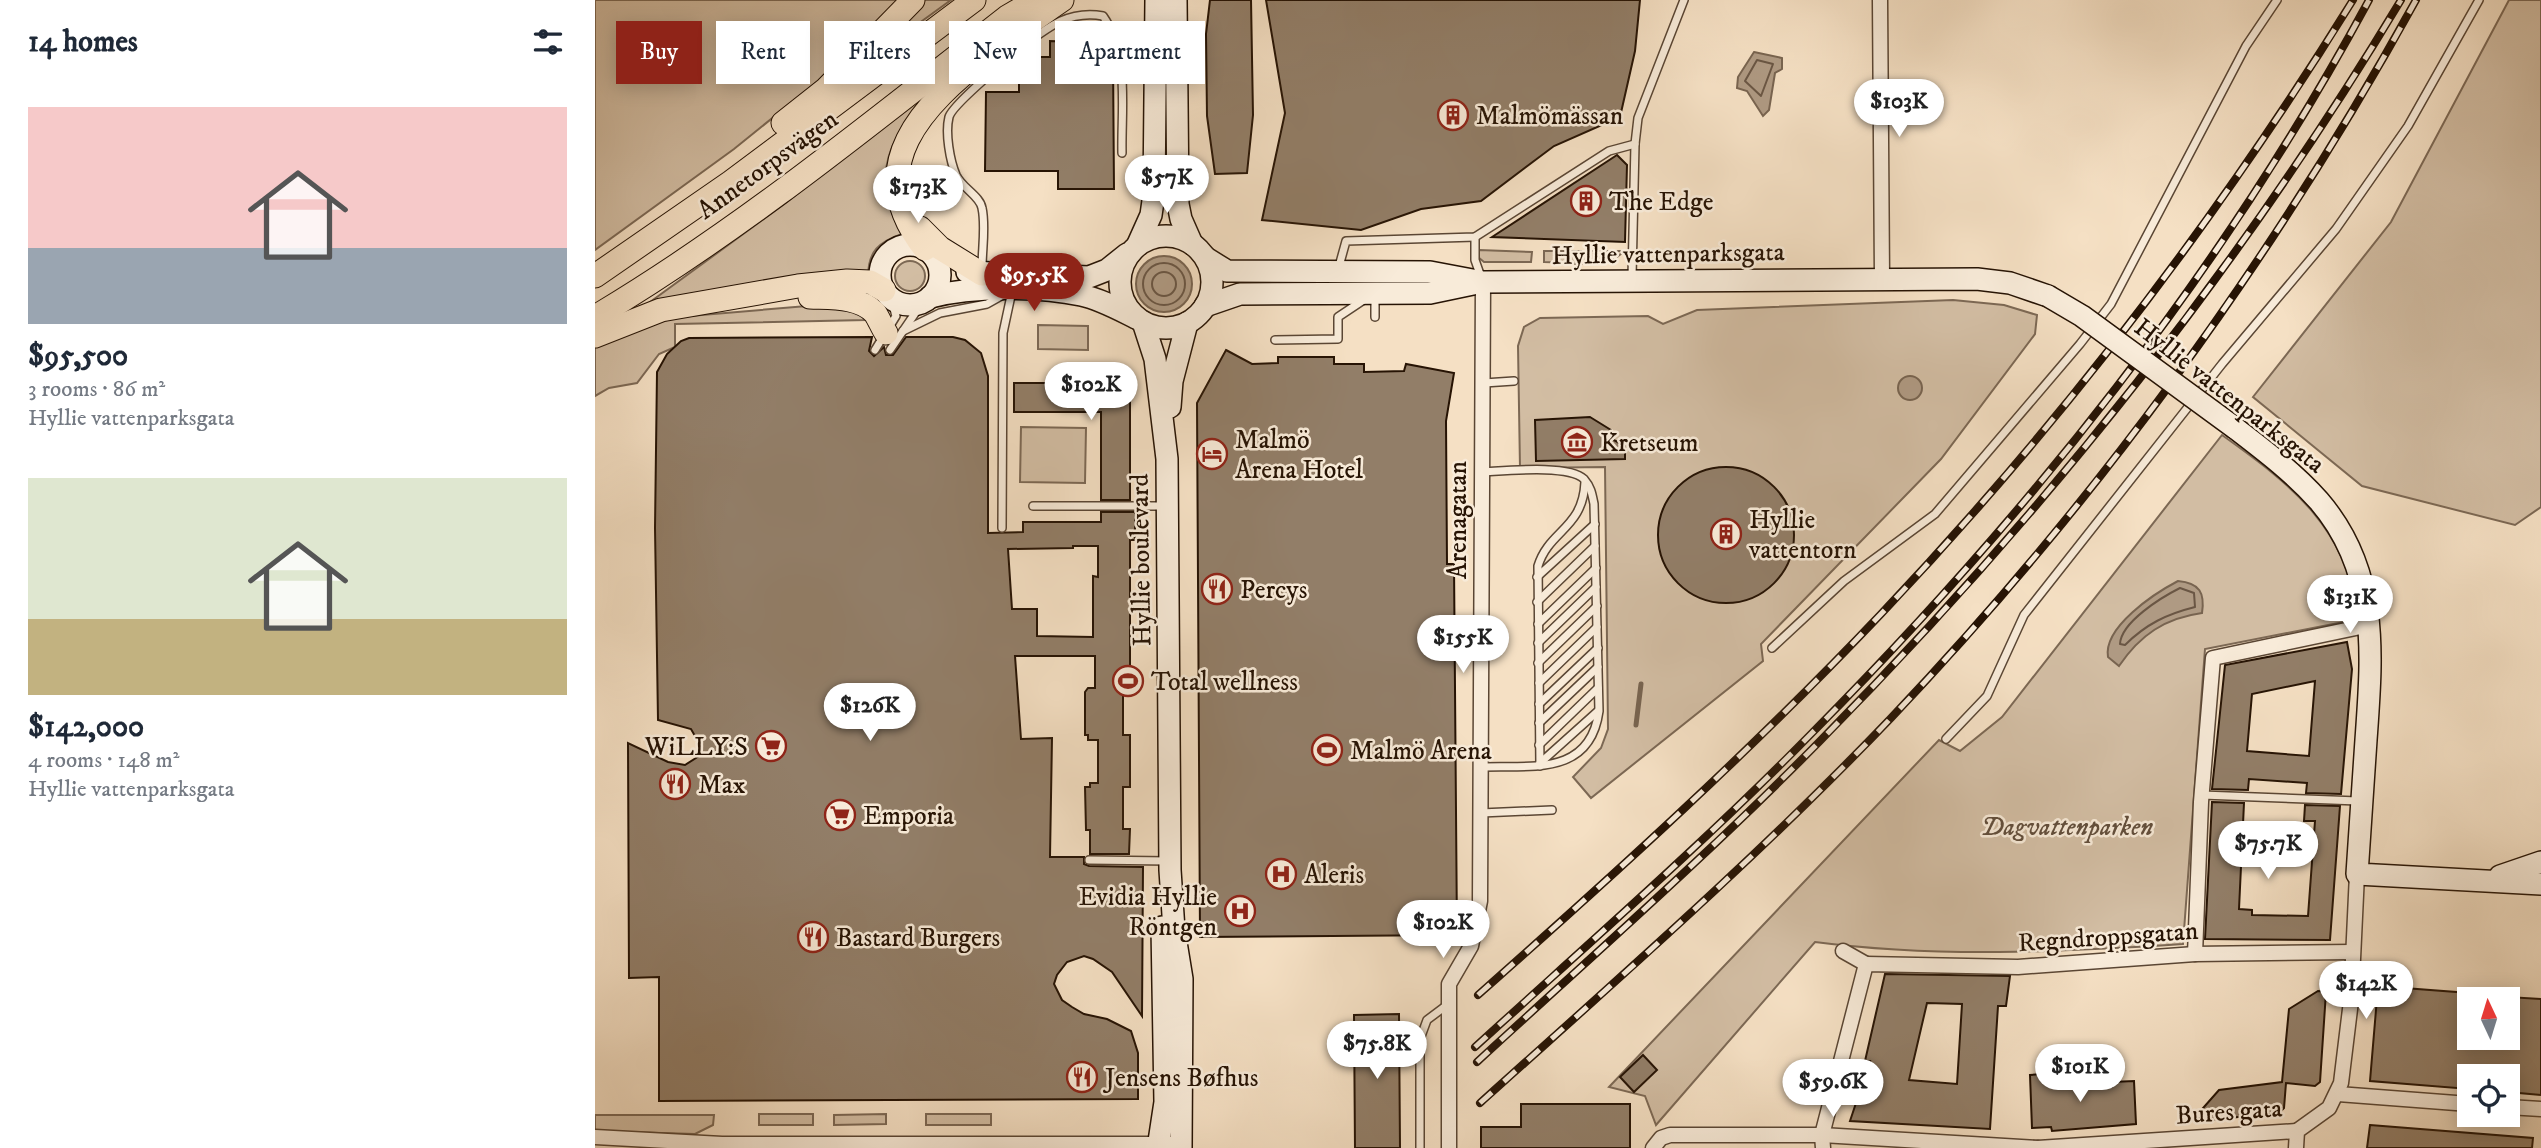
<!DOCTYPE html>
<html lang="en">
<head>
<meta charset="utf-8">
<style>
	:root { --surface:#fff; --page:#f2f2f3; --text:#1f2937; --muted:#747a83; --accent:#8f2418 }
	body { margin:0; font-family:"IM FELL DW Pica",serif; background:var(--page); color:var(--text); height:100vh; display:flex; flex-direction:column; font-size:26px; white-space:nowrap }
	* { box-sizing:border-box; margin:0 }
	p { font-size:23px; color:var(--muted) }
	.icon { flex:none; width:38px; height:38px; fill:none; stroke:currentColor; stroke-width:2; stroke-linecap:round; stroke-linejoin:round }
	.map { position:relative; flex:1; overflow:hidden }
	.drawer { display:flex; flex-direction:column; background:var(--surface); width:595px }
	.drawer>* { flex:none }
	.top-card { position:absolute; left:21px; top:21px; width:665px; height:63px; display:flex; gap:14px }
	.needle { width:46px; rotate:356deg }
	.fabs { position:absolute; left:1862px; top:987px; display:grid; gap:14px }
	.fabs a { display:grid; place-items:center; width:63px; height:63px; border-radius:0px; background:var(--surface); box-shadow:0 4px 18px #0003; font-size:35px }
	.price { position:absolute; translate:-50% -60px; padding:0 16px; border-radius:24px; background:#fff; color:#222; font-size:23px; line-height:46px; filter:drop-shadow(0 2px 4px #0008) }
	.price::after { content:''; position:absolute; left:50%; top:42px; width:21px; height:16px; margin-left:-10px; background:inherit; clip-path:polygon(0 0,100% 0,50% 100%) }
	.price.active { background:var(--accent); color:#fff }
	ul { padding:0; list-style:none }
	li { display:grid; align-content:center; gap:14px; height:371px; padding:0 28px }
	li span { display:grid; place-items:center; height:217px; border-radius:0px; color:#555 }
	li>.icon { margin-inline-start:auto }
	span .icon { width:126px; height:126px; fill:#fffc; stroke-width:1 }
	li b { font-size:30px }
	h2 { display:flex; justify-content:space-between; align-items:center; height:84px; padding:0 28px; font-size:30px }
	.tag { padding:0 24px; border-radius:0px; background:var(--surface); box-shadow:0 4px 18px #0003; font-size:24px; line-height:63px }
	.tag.active { background:var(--accent); color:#fff }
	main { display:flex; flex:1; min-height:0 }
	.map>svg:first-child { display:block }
	.green { fill:#d2bda3; stroke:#7c6854; stroke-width:2 }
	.water { fill:#af9a83; stroke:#786450; stroke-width:2 }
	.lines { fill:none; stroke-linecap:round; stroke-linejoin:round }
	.shore { stroke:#6a5644; stroke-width:2 }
	.stream { stroke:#786450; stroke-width:5 }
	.building { fill:#927e68; stroke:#261304; stroke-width:2; fill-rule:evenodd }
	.lane-casing { stroke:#5a4634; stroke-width:10 }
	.street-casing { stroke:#5a4634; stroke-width:17 }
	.secondary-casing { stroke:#261304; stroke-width:24 }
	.primary-casing { stroke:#261304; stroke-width:25 }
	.lane { stroke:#f8ebd9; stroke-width:7 }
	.street { stroke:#f8ebd9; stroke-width:14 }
	.secondary { stroke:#f8ebd9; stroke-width:21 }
	.primary { stroke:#f5e0c4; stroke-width:23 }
	.rail-casing { stroke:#261304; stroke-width:8 }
	.rail { stroke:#f8ebd9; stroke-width:5; stroke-dasharray:16; stroke-linecap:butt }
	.secondary-bridge-casing { stroke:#261304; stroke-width:24; stroke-linecap:butt }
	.secondary-bridge { stroke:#f8ebd9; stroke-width:21 }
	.labels { text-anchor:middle; stroke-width:5; stroke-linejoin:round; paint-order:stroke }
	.poi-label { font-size:26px; fill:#261304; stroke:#f8ebd9; text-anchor:start }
	.street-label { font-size:26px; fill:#261304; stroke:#f8ebd9 }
	.park-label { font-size:26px; font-style:italic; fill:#624e3c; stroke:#f8ebd9 }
</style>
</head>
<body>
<main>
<section class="drawer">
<h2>14 homes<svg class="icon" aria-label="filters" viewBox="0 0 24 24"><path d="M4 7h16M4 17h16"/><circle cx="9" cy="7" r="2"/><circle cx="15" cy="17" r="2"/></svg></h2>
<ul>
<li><span style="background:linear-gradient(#f6c9c9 65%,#9aa5b1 0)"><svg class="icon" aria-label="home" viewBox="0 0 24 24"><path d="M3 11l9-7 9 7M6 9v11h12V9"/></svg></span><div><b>$95,500</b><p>3 rooms · 86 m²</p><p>Hyllie vattenparksgata</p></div></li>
<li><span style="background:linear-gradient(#dfe7d0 65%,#c2b280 0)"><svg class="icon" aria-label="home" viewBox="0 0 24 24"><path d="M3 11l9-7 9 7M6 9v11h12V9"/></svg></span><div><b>$142,000</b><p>4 rooms · 148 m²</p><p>Hyllie vattenparksgata</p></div></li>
</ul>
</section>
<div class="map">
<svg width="1946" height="1148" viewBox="0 0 1946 1148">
	<rect width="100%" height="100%" fill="#f5e0c4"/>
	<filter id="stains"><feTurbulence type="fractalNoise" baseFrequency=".00286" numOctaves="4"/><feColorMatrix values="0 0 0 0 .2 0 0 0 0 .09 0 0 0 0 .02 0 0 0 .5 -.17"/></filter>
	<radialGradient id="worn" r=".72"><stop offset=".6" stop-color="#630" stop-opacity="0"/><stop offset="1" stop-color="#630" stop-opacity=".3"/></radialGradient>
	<g class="green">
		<path d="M0 0H304L227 78 139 149 0 250Z"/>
		<path d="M330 0H356L283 53Z"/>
		<path d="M1914 0H1946V507L1920 525 1767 486 1658 397 1796 222Z"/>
		<path d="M335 88C297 139 272 172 307 234 284 242 273 251 273 277 197 280 125 285 51 305L192 202Z"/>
		<path d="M884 250 937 252 936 262H889L883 257Z"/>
		<path d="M949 251H1029C1012 271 973 262 949 262Z"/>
		<circle cx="315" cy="276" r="15"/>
		<path d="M1358 300 1409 305 1442 315 1440 334 1346 459 1166 644 1168 661 996 798 978 777 1006 748 1013 729 1010 467 925 468 923 346 929 327 945 318 1053 316 1068 324 1102 310Z"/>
		<path d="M236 304 265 312 270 320 80 324V347L64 354 42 383 14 388 0 396V347L53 325 83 317Z"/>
		<path d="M443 325 493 326V350L443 349Z"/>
		<path d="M426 427 491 428 490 483 425 482Z"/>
		<path d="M1627 435C1697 485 1752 527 1764 619L1610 649 1588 944C1465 952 1342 958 1220 942L1061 1125 1050 1096 1014 1087 1344 740 1365 751 1407 717Z"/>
		<rect x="164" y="1114" width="54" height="11"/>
		<path d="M291 1114V1124L239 1125V1115Z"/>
		<rect x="331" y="1114" width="65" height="11"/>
		<path d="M0 1115H119L118 1125 100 1134 0 1131Z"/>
	</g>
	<g class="water">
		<path d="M1159 52 1187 58V69L1180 73 1174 110 1168 116 1152 91 1142 88 1143 77Z"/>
		<circle cx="569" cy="284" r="28"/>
		<circle cx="1315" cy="388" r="12"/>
		<path d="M1583 581C1605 583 1610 593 1607 613 1570 618 1545 635 1524 666L1513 657C1508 627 1560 593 1583 581Z"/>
	</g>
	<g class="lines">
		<g class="shore">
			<path d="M1162 60 1178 64 1166 96 1150 81Z"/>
			<circle cx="569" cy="284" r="21"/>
			<circle cx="569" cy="284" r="12"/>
			<path d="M1585 588 1599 593 1600 607C1572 614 1551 624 1530 645L1525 644C1526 622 1567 597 1585 588Z"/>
		</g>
		<path class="stream" d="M1041 725 1046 684"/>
	</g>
	<g class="building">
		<path d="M615 0H656L658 115 652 173 620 174 612 116 611 34Z"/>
		<path d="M671 0H1045L1040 51 1025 117 959 146 886 201 826 209 766 230 667 220 690 113Z"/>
		<path d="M483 31H510L514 41V58H518L519 189H463V171H390L391 92H424V57H455V41L483 42Z"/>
		<path d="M1022 155 1032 165 1030 242 897 237Z"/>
		<path d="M277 337 274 351 279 356 289 347 291 355H298L311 337H358L370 340 386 353 393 376V533L428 532V522H506V512H540V540H535V693H528V735H535V787H528V829H535L534 854H495V830H491L490 787H495V783H503V740H493V735H490V692L493 688H500V656H420L426 739 457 738 455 857H489V864L494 866 548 867 547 1016 517 972 498 959 489 956 472 962 462 975 459 984 467 1000 477 1007 489 1014 512 1019 536 1031 543 1053V1099L64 1101V977L34 978 33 743 73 762 90 765 104 756V743L96 729 63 720 60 528 62 372 72 354 86 341 94 338ZM478 546H503V577L498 576V637L442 636V609H417L413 549 478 548Z"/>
		<path d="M631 350 657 364 683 363V357H739V364H769V372L809 371 811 364 859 373 851 421 852 564H859L862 935 605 937 602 403Z"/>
		<path d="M504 378H535V500H506V412H419V383H504Z"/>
		<path d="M995 417 1016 430 1017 439 1030 446V459L941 461 940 420Z"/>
		<circle cx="1131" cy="535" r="68"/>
		<path d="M1752 642 1757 669 1746 794 1711 793 1712 783 1654 779 1653 790 1617 789 1630 665ZM1720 681 1714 756 1652 751 1657 694Z"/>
		<path d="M1617 802 1649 803 1644 909 1657 910V915L1713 916 1720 821H1709L1710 805 1745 806 1735 940 1610 939Z"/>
		<path d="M1674 831 1687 838 1679 851 1666 844Z"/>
		<path d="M1290 974 1415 976 1411 1006H1403L1395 1129 1255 1121 1275 1061H1270ZM1332 1003 1367 1004 1362 1084 1314 1080Z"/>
		<path d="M1783 986 1874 993V1038H1913V997L1946 999V1095L1913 1092V1076H1874V1089L1775 1081Z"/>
		<path d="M1723 991 1731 992 1725 1082 1720 1086 1691 1083 1689 1108 1685 1112 1610 1121 1601 1116 1624 1090 1687 1082 1694 1009Z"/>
		<path d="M804 1014 805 1148H760L759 1015Z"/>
		<path d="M1048 1055 1062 1070 1039 1092 1025 1077Z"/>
		<path d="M1465 1073V1086L1517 1087V1082L1539 1081 1541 1124 1457 1131 1456 1127 1437 1128 1435 1075Z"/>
		<path d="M926 1104H1035V1148H886V1127H926Z"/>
		<path d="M1775 1125 1938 1138 1937 1148H1772Z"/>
	</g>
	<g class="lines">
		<g class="lane-casing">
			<g id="lane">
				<path d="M880 237V260L886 277"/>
				<path d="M387 268C387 249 391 226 387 208 385 196 367 188 361 175 355 161 350 133 354 117 357 105 415 57 427 47 453 27 474 10 508 16 535 54 526 109 527 153"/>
				<path d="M743 270 751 241 880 237 1014 151 1040 144"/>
				<path d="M1037 277 1040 144 1043 118 1089 0"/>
				<path d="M780 317V297"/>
				<path d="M308 331 345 313 392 304 408 295"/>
				<path d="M680 340 743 339V317L770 299"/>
				<path d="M280 350 301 316 296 298"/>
				<path d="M295 350 327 303"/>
				<path d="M889 383 919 381"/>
				<path d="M438 506H570"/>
				<path d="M407 528 408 333 417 291"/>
				<path d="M942 577 1000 524"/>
				<path d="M942 602 1000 546"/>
				<path d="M943 624 1001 568"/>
				<path d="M943 643 1001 587"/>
				<path d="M1177 648 1249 581 1340 514 1485 344 1516 304 1651 46 1682 0"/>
				<path d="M943 663 1002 606"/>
				<path d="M944 683 1002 627"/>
				<path d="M944 704 1003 648"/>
				<path d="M944 723 1003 667"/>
				<path d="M1351 739 1392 696 1429 615 1627 364 1741 229 1813 126 1884 0"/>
				<path d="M944 745 1003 688"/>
				<path d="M945 763 1003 711"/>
				<path d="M945 766 943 566C954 530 988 529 990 482"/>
				<path d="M886 767C935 765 995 777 1004 711L999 504C997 494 996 487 989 479 974 464 909 471 887 472"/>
				<path d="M1607 795 1763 801"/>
				<path d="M886 813 957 810"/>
				<path d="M494 860 574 861"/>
				<path d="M825 1148V1039L832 1020 852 1005"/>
			</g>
		</g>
		<g class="street-casing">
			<g id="street">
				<path d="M1285 0 1287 278"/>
				<path d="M1248 951 1271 964"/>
				<path d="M1600 954 1606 802 1618 658 1775 625"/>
				<path d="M1743 1094 1874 1104"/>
				<path d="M1913 1107 1946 1109"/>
				<path d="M0 1137 127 1144H586"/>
				<path d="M854 1148V984L876 946 885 901 888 282"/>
				<path d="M1058 1148 1066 1138 1075 1135H1227L1443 1148"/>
				<path d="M1228 1148 1227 1135 1271 964 1423 967 1600 954 1757 952"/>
				<path d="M1443 1148 1702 1131"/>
				<path d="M1701 1148 1702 1131 1734 1108 1746 1083 1756 1001 1762 874"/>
			</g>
		</g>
		<g class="secondary-casing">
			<g id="secondary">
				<path d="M581 0 583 204 586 219 597 244"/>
				<circle cx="571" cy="282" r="46"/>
				<path d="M543 244 556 215 559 194 561 0"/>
				<circle cx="315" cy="275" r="30"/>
				<path d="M611 258 632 271 835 272 888 282 1382 279 1415 283 1453 296"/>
				<path d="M372 272 494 277 512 270 532 254"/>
				<path d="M335 297C378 286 442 286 486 295 505 299 523 309 541 318"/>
				<path d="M610 306 645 294 835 293 878 284"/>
				<path d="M548 322 560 359 572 459 575 870 579 930 587 979 586 1148"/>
				<path d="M575 407 577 381 592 323"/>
				<path d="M1640 428C1670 451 1699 473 1724 501 1785 572 1777 655 1771 740 1768 785 1765 829 1762 874L1946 884"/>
				<path d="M1905 876 1946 862"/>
				<path d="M563 1148 570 1102 567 927"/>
			</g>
		</g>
		<g class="primary-casing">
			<g id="primary">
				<path d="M188 123 231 89 318 0"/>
				<path d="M325 228 345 248 387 274"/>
				<path d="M330 249C265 166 328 105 393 54 418 35 442 17 467 0"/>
				<path d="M0 276 136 182 379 0"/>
				<path d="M215 297C236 298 264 296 280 313 284 319 287 327 291 333"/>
				<path d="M0 317C146 230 279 121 412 17L441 0"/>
				<path d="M0 336 66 310 203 286 252 281 275 282 289 290"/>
			</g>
		</g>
		<use href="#lane" class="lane"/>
		<use href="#street" class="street"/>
		<use href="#secondary" class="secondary"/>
		<use href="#primary" class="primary"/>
		<g class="rail-casing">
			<g id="rail">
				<path d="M883 995C1021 873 1159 748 1286 614 1464 426 1622 220 1758 0"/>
				<path d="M880 1047C993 944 1109 843 1216 734 1434 514 1627 273 1774 0"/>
				<path d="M882 1062C997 956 1115 853 1224 742 1445 518 1644 270 1806 0"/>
				<path d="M885 1103C1024 978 1166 854 1296 718 1501 502 1677 261 1821 0"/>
			</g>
		</g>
		<use href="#rail" class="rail"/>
		<g class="secondary-bridge-casing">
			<path id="secondary-bridge" d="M1453 296 1487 316 1640 428"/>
		</g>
		<use href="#secondary-bridge" class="secondary-bridge"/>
	</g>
	<defs>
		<g id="building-ring" transform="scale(1.575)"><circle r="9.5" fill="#f8ebd9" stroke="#8f2418" stroke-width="1.5"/><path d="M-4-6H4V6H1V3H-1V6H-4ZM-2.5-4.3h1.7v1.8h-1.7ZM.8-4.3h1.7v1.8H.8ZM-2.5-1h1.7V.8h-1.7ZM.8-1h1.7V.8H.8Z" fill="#8f2418"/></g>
		<g id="museum-ring" transform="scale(1.575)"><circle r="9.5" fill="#f8ebd9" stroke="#8f2418" stroke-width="1.5"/><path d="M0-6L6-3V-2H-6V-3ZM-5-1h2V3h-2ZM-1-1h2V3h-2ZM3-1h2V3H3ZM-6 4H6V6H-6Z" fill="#8f2418"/></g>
		<g id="hotel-ring" transform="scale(1.575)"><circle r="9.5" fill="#f8ebd9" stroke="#8f2418" stroke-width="1.5"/><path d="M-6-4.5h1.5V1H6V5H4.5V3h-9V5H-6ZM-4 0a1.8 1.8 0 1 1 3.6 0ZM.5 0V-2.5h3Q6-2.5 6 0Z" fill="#8f2418"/></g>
		<g id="restaurant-ring" transform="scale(1.575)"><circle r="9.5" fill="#f8ebd9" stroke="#8f2418" stroke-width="1.5"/><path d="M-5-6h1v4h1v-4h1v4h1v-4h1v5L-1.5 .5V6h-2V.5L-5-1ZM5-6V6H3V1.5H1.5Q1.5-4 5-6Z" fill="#8f2418"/></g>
		<g id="stadium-ring" transform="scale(1.575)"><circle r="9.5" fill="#f8ebd9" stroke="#8f2418" stroke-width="1.5"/><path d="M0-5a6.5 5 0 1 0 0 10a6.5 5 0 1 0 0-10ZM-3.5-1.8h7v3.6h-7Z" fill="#8f2418"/></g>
		<g id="supermarket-ring" transform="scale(1.575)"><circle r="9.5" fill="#f8ebd9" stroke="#8f2418" stroke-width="1.5"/><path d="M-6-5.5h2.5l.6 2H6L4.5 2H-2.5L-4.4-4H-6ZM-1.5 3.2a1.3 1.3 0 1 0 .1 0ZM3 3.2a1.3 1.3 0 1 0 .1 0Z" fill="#8f2418"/></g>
		<g id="hospital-ring" transform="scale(1.575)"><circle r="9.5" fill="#f8ebd9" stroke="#8f2418" stroke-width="1.5"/><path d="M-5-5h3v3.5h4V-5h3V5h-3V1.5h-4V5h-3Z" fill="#8f2418"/></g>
	</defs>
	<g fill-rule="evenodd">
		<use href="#building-ring" x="858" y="115"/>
		<use href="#building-ring" x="991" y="201"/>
		<use href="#museum-ring" x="982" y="442"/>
		<use href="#hotel-ring" x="617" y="454"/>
		<use href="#building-ring" x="1131" y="534"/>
		<use href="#restaurant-ring" x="622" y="589"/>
		<use href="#stadium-ring" x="533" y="681"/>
		<use href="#supermarket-ring" x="176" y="746"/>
		<use href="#stadium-ring" x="732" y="750"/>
		<use href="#restaurant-ring" x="80" y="784"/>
		<use href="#supermarket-ring" x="245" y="815"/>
		<use href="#hospital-ring" x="686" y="874"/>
		<use href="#hospital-ring" x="645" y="911"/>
		<use href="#restaurant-ring" x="218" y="937"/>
		<use href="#restaurant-ring" x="487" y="1077"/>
	</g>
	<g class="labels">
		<g class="poi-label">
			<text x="881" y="124">Malmömässan</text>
			<text x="1014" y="210">The Edge</text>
			<text x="640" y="448">Malmö<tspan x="640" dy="30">Arena Hotel</tspan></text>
			<text x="1005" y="451">Kretseum</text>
			<text x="1154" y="528">Hyllie<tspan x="1154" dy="30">vattentorn</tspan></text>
			<text x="645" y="598">Percys</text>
			<text x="556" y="690">Total wellness</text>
			<text x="153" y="755" text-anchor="end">WiLLY:S</text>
			<text x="755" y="759">Malmö Arena</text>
			<text x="103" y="793">Max</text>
			<text x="268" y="824">Emporia</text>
			<text x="709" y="883">Aleris</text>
			<text x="622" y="905" text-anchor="end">Evidia Hyllie<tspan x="622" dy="30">Röntgen</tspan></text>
			<text x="241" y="946">Bastard Burgers</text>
			<text x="510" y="1086">Jensens Bøfhus</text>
		</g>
		<g class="street-label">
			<text transform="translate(172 164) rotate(-36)" y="9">Annetorpsvägen</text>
			<text transform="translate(1073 253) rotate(-1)" y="9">Hyllie vattenparksgata</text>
			<text transform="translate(1635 395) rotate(38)" y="9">Hyllie vattenparksgata</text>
			<text transform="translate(862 520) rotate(-90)" y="9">Arenagatan</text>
			<text transform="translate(545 560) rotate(-91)" y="9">Hyllie boulevard</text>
			<text transform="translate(1513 936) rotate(-4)" y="9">Regndroppsgatan</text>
			<text transform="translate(1634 1111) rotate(-4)" y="9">Bures gata</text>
		</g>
		<g class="park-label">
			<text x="1472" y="835">Dagvattenparken</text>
		</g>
	</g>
	<rect width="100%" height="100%" filter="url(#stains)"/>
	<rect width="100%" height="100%" fill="url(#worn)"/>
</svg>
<div class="fabs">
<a><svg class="needle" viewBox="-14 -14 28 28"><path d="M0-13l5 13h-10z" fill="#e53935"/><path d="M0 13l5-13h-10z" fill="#747a83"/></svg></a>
<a><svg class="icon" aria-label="locate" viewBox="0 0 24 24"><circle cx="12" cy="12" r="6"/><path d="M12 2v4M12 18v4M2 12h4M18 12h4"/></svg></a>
</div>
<b class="price" style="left:1304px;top:139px">$103K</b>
<b class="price" style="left:572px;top:215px">$57K</b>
<b class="price" style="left:323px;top:225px">$173K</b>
<b class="price active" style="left:439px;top:313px">$95.5K</b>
<b class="price" style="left:496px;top:422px">$102K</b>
<b class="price" style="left:1755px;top:635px">$131K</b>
<b class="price" style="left:868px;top:675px">$155K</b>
<b class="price" style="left:275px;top:743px">$126K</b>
<b class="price" style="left:1673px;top:881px">$75.7K</b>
<b class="price" style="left:848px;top:960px">$102K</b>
<b class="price" style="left:1771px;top:1021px">$142K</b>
<b class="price" style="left:782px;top:1081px">$75.8K</b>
<b class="price" style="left:1485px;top:1104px">$101K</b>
<b class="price" style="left:1238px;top:1119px">$59.6K</b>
<div class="top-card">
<a class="tag active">Buy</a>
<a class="tag">Rent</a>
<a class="tag">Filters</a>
<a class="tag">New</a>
<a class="tag">Apartment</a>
</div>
</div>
</main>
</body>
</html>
